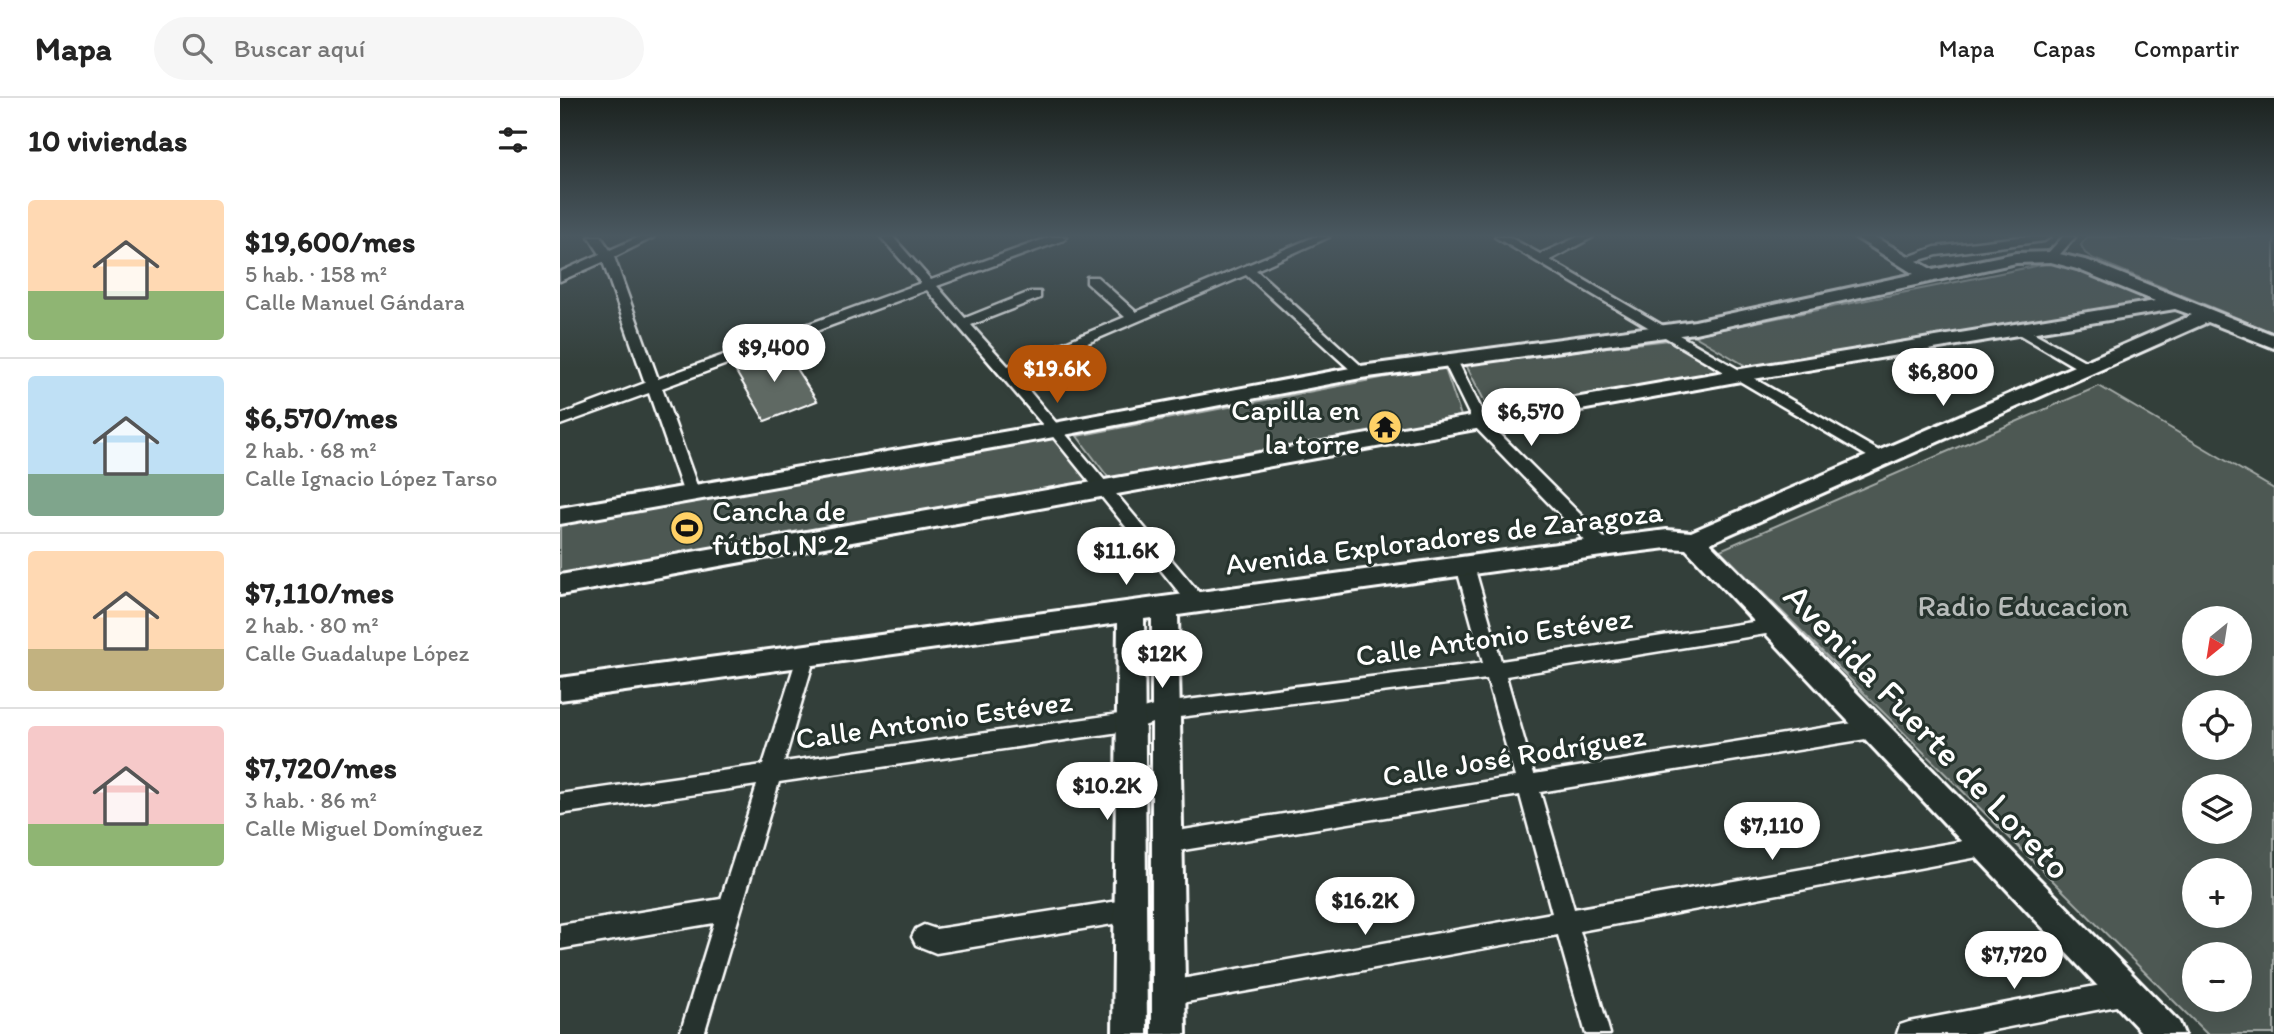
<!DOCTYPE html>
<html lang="es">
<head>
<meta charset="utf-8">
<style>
	:root { --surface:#fff; --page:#f6f6f6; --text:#222; --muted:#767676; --line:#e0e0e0; --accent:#b45309 }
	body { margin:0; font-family:Itim,sans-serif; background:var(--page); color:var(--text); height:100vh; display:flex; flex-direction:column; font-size:26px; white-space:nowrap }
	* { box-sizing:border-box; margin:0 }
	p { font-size:23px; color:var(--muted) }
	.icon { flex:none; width:38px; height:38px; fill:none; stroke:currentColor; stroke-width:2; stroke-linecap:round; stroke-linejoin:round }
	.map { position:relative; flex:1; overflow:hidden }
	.sheet { display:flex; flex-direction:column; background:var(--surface); width:560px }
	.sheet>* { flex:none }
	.needle { width:46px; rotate:210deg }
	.controls { position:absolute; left:1622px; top:508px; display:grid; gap:14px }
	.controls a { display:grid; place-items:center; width:70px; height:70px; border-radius:50%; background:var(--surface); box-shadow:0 7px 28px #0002; font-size:35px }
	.price { position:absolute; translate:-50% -60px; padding:0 16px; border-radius:24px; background:#fff; color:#222; font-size:23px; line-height:46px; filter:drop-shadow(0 2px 4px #0008) }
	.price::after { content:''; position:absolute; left:50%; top:42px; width:21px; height:16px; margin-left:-10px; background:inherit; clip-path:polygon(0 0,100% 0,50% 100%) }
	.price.current { background:var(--accent); color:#fff }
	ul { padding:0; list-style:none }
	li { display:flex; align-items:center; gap:21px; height:175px; padding:0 28px }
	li+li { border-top:2px solid var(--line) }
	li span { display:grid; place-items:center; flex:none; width:196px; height:140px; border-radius:7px; color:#555 }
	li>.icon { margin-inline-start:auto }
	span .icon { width:84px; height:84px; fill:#fffc; stroke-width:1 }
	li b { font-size:30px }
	h2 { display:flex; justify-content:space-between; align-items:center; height:84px; padding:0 28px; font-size:30px }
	header { display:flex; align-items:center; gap:42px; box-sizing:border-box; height:98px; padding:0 35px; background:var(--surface); border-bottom:2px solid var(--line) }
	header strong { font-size:33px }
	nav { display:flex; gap:38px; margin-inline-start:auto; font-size:24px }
	.search { width:490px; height:63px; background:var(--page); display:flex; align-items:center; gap:18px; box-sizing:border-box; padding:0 24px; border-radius:38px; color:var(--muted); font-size:26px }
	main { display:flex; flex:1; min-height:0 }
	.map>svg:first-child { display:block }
	.green { fill:#4d5853; stroke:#a6aca9; stroke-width:2; fill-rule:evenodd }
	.building { fill:#5f6964; stroke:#fff; stroke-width:2 }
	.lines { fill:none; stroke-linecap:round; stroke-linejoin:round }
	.street-casing { stroke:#fff; stroke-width:5 }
	.secondary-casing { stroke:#fff; stroke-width:6 }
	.street { fill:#26332d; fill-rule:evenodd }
	.secondary { fill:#26332d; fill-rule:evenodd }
	.labels { text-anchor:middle; stroke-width:6; stroke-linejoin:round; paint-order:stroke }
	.poi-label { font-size:30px; fill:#fff; stroke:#26332d; text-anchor:end }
	.street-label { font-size:30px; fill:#fff; stroke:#26332d }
	.park-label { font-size:30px; fill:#b8bcba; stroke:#26332d }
	.near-street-label { font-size:37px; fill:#fff; stroke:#26332d }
</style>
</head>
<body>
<header>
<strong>Mapa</strong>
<div class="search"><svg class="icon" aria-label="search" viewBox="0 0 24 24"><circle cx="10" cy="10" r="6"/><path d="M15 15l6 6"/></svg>Buscar aquí</div>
<nav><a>Mapa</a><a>Capas</a><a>Compartir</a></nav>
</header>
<main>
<section class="sheet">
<h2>10 viviendas<svg class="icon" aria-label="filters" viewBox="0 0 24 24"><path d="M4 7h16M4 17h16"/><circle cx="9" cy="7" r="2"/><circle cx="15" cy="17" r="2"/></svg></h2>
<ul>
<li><span style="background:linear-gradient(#ffd9b3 65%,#8fb573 0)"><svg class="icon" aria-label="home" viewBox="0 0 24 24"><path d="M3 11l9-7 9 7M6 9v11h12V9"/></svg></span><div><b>$19,600/mes</b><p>5 hab. · 158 m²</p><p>Calle Manuel Gándara</p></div></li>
<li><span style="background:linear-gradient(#bfe0f5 70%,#7fa58c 0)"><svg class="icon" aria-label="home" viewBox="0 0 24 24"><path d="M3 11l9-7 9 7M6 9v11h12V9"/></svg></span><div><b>$6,570/mes</b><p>2 hab. · 68 m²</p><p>Calle Ignacio López Tarso</p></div></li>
<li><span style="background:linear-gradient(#ffd9b3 70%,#c2b280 0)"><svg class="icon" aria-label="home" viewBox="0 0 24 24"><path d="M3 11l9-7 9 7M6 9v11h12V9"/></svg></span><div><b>$7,110/mes</b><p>2 hab. · 80 m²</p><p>Calle Guadalupe López</p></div></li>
<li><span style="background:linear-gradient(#f6c9c9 70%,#8fb573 0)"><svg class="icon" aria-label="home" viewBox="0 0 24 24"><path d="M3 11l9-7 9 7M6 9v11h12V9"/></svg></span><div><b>$7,720/mes</b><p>3 hab. · 86 m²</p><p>Calle Miguel Domínguez</p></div></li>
</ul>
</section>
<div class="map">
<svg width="1714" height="936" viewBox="0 0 1714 936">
	<rect width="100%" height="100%" fill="#333f3a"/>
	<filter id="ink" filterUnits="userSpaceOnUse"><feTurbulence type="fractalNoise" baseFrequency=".0143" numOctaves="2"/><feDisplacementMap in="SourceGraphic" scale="14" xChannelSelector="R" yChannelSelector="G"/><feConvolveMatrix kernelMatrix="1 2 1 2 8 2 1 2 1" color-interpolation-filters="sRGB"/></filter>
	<g filter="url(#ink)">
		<g class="green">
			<path d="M1527 139H1714V235L1534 161 1525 155 1521 147Z"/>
			<path d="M1500 163 1599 204 1193 272 1133 237Z"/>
			<path d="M1110 242 1169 278 931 316 905 265Z"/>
			<path d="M884 268 902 321 551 383 517 338Z"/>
			<path d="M1539 288 1714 391V936H1647L1160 452ZM1634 520H1680V565H1634ZM1634 604H1680V649H1634ZM1634 688H1680V733H1634ZM1634 772H1680V817H1634ZM1634 856H1680V901H1634Z"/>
			<path d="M495 338 531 388 0 481V421Z"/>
		</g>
		<path class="building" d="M222 249 257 303 205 323 172 267Z"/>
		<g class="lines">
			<g class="street-casing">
				<g id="street">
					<path d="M29 139H41L50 152 79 139H94L54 159 98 281 361 185 321 139H333L371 182 490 139H506L504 142 377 188 405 220 470 194H480V200L411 227 448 268 565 219 527 185V179H537L576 214 754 139H769L696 172 808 274 801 278 796 277 686 177 455 276 642 498 645 503 642 508H630L490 335 367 192 102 290 140 396 138 400H126L124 396 89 295 0 327V317L85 285 43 164 0 183V174L40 156Z"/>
					<path d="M935 139H949L980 156 1018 139H1033L990 162 1331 360 1329 364H1317Z"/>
					<path d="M1459 139H1490L1484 143 1377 157 1346 166 1340 162 1375 149Z"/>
					<path d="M1503 139H1515L1495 162H1487V156Z"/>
					<path d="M1460 227 1532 267 1534 270 1532 273H1522L1455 234 1453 231Z"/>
					<path d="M889 256 896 260 927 323 1048 444 1051 449 1048 454H1036L916 330 882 260Z"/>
					<path d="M905 461 914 468 941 563 1212 521 1219 523 1221 528 1219 533 1212 535 946 578 974 676 1312 622 1319 625 1322 631 1319 637 1312 640 980 694 1014 811 1426 739 1434 742 1437 749 1434 756 1020 833 1050 936H1026L998 837 610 907 601 904 598 895 601 886 610 883 992 815 960 697 605 755 597 752 594 745 597 738 605 735 955 679 927 581 603 621 573 632 219 684 144 936H120L154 825 0 851V827L161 801 197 687 0 716V696L203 667 239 553 246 550 253 553 255 558 224 664 573 614 603 605 923 565 896 468Z"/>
					<path d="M571 801 579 804 582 812 579 820 571 823 376 855 356 847 352 839 356 831 364 827 376 831Z"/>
					<path d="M1567 882 1576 885 1579 894 1576 903 1567 906 1413 936H1337L1340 927 1349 924Z"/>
				</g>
			</g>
			<g class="secondary-casing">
				<path id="secondary" d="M1295 139H1315L1373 172 1456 155 1491 154 1529 163 1714 237V250L1648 224 1150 445 1619 924 1624 936H1583L1126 451 1107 450 1042 458 618 517 626 936H592V520L584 521 587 936H553L558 525 0 602V580L1042 440 1107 432 1131 434 1632 217 1615 211 1181 283 0 497V477L1181 271 1595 203 1517 171 1491 164 1456 165 1135 235 801 280 478 342 0 426V410L478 328 801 268 1135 223 1354 176Z"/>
			</g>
			<use href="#street" class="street"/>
			<use href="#secondary" class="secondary"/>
		</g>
	</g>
	<linearGradient id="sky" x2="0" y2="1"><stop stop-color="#1c2320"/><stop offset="0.51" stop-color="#4a5860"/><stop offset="1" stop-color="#4a5860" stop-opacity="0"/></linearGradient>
	<rect width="1714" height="270" fill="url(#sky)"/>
	<defs>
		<g id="temple-disc" transform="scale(1.75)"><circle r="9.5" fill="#ffd166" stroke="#26332d"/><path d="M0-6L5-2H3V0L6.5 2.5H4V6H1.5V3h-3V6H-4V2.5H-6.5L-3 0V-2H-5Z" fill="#111"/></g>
		<g id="stadium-disc" transform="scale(1.75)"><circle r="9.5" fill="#ffd166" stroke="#26332d"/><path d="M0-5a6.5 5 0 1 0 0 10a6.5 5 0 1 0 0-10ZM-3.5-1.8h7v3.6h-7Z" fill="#111"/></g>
	</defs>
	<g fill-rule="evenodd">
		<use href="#temple-disc" x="825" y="329"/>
		<use href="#stadium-disc" x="127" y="430"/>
	</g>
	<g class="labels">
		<g class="poi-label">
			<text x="800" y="322">Capilla en<tspan x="800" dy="34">la torre</tspan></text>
			<text x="152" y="423" text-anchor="start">Cancha de<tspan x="152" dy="34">fútbol N° 2</tspan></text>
		</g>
		<g class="street-label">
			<text transform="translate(884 440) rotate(-7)" y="10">Avenida Exploradores de Zaragoza</text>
			<text transform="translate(934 539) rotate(-8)" y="10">Calle Antonio Estévez</text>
			<text transform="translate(374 622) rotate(-8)" y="10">Calle Antonio Estévez</text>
			<text transform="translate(954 658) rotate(-9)" y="10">Calle José Rodríguez</text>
		</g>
		<g class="park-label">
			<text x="1463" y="518">Radio Educacion</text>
		</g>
		<g class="near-street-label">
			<text transform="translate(1368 633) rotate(46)" y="13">Avenida Fuerte de Loreto</text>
		</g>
	</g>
</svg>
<div class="controls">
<a><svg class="needle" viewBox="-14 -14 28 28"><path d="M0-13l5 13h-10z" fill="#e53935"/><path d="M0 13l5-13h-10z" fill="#767676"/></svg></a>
<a><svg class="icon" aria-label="locate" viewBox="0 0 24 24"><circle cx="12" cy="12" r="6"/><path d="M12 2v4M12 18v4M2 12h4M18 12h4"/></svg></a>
<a><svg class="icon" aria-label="layers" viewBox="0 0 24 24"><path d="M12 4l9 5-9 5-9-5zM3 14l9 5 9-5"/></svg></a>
<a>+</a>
<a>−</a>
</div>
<b class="price" style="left:214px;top:286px">$9,400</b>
<b class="price current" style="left:497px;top:307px">$19.6K</b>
<b class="price" style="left:1383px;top:310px">$6,800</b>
<b class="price" style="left:971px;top:350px">$6,570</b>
<b class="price" style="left:566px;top:489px">$11.6K</b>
<b class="price" style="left:602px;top:592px">$12K</b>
<b class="price" style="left:547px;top:724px">$10.2K</b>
<b class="price" style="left:1212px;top:764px">$7,110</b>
<b class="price" style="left:805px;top:839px">$16.2K</b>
<b class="price" style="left:1454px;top:893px">$7,720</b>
</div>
</main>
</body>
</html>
